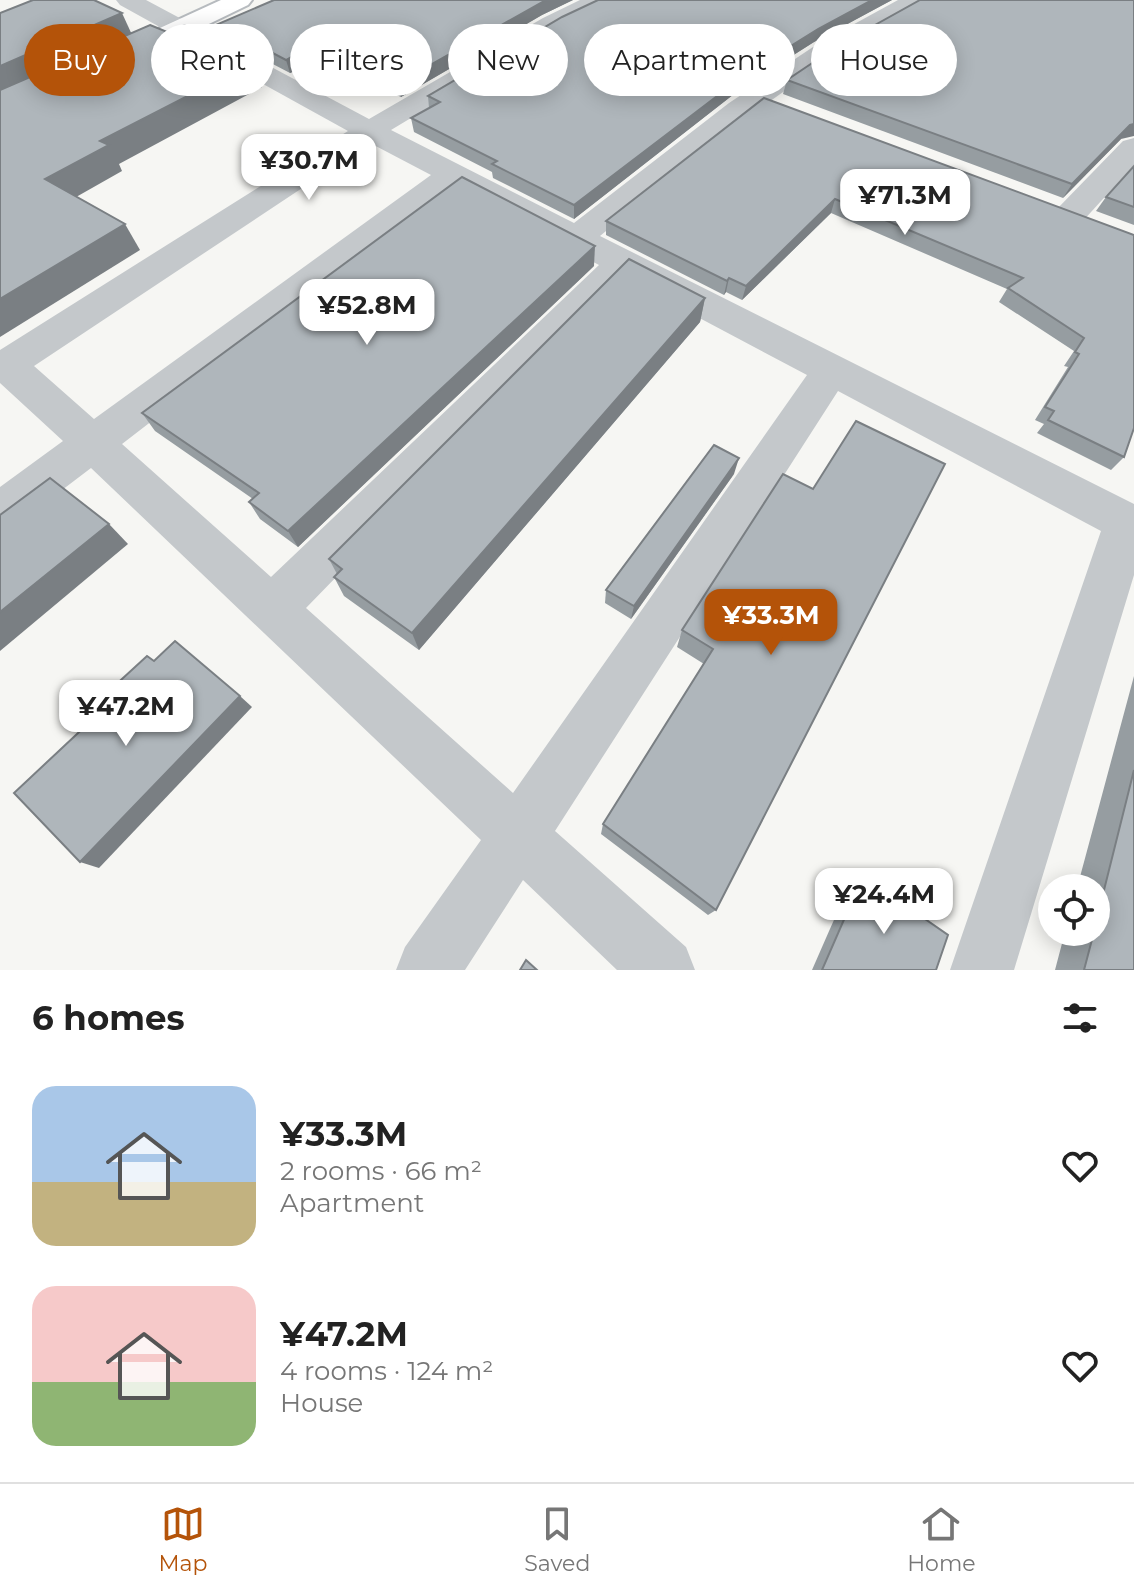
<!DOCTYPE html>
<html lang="en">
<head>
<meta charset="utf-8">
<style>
	:root { --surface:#fff; --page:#f2f2f2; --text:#222; --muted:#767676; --line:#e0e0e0; --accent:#b45309 }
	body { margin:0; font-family:Montserrat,sans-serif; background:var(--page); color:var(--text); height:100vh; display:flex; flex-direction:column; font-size:30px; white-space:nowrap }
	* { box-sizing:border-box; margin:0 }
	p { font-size:26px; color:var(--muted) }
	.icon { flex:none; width:44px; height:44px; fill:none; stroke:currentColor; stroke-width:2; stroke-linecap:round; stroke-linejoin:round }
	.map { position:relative; height:970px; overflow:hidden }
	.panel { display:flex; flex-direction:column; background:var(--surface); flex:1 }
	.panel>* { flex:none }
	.hud { position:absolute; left:24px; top:24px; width:1086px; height:72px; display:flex; gap:16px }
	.controls { position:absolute; left:1038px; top:874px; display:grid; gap:16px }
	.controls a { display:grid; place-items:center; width:72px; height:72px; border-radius:50%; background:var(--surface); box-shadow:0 4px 20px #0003; font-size:40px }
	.price { position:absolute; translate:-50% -68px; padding:0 18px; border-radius:16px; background:#fff; color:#222; font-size:26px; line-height:52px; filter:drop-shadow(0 2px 4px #0008) }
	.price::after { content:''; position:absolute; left:50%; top:48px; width:24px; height:18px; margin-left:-12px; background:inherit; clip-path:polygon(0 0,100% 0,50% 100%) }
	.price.selected { background:var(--accent); color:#fff }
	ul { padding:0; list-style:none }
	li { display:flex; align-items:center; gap:24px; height:200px; padding:0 32px }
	li span { display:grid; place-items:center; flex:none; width:224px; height:160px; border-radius:24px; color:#555 }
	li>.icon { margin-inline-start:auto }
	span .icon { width:96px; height:96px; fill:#fffc; stroke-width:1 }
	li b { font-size:34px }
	h2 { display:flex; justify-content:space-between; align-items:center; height:96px; padding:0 32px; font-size:34px }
	.chip { padding:0 28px; border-radius:36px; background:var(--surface); box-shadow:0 4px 20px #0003; font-size:28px; line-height:72px }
	.chip.selected { background:var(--accent); color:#fff }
	.menu { display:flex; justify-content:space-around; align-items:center; height:112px; border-top:2px solid var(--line); background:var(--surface); font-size:22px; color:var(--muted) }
	.menu a { display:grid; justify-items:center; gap:4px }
	.menu .selected { color:var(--accent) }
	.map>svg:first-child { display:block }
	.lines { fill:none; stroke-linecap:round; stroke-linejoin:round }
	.major-casing { stroke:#b7bbbf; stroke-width:4 }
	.minor { fill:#c4c8cb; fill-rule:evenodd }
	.major { fill:#fff; fill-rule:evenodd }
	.wall { fill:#969da1 }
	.shaded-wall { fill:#7a7f83 }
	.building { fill:#afb6bb; stroke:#7a7f83; stroke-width:2 }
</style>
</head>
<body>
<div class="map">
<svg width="1134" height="970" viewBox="0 0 1134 970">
	<rect width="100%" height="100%" fill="#f6f6f3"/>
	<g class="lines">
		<g class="major-casing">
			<path id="major" d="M221 0H252L248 5 143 56H125L121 50 125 44Z"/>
		</g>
		<g class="minor">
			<path d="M116 0H146L369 119 543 18 580 0H611L607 5 561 28 391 130 574 223 729 103 816 45 898 0H928L924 5C805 67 703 150 600 236L1134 504V575L1014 970H950L1101 531 838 391 555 831 686 947 695 970H617L523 880 465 970H396L405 947 481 840 91 468 16 525 0 531V487L63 441 0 383V350L348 131 120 5ZM370 143 431 175 94 419 34 366ZM454 188 599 265 271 577 122 444ZM626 279 807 375 513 793 306 608Z"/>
			<path d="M1134 138V165L1081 223 1069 226 1057 223 1053 216 1057 209 1123 141Z"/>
		</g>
		<use href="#major" class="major"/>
	</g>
	<g class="wall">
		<path d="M274 0H573L542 15 401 97 329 64 308 75 297 70 290 73 223 38 218 24Z"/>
		<path d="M598 0H892L814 42 743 87 574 219 493 178 492 172 414 132 411 118 429 108 428 96Z"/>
		<path d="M787 80 1121 139 1063 198 783 94Z"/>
		<path d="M764 98 1134 235 1124 457 1111 470 1037 433 1044 424 1035 420 1068 367 1064 366 1074 351 999 302 1007 289 831 213 742 300 726 292 724 295 606 235V221Z"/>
		<path d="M1134 166V225L1096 211 1106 197Z"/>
		<path d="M594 266 298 547 260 519 249 502 253 499 155 431 142 413Z"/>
		<path d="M705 298 700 322 419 650 344 596 334 577 337 574 329 559Z"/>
		<path d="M734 474 631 619 605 603 606 590Z"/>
		<path d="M813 489 716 910 708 915 601 834 603 824 704 664 677 647 682 630Z"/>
		<path d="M1134 676V970H1055L1065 932H1096V888H1077Z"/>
		<path d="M863 876 936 970H812L851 881Z"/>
	</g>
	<g class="shaded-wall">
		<path d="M546 0H573L542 15 401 97 398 83Z"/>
		<path d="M872 0H892L814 42 743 87 574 219V205L746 74 818 29Z"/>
		<path d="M122 13 133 37 0 99V66Z"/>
		<path d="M325 50 329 64 308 75 304 61Z"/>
		<path d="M293 56 297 70 290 73 286 60Z"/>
		<path d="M254 62 262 87 119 164 122 171 62 205 45 179 100 141Z"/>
		<path d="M1134 124V136L1121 139 1063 198 1072 184 1130 125Z"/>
		<path d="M835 199 831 213 742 300 746 286Z"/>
		<path d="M125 224 140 250 0 337V299Z"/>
		<path d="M595 246 594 266 298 547 288 531Z"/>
		<path d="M729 278 726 292 724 295 727 281Z"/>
		<path d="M705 298 700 322 419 650 412 633Z"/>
		<path d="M739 458 734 474 631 619 634 606Z"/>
		<path d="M109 524 128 544 0 651V612Z"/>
		<path d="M240 696 252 707 99 868 80 862Z"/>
	</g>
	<g class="building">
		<path d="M33 0H94L122 13 0 66V13Z"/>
		<path d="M274 0H546L398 83 325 50 304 61 293 56 286 60 218 24Z"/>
		<path d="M598 0H872L818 29 746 74 574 205 492 164 497 161 411 118 440 102 428 96 562 17Z"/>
		<path d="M920 0H1134V124L1130 125 1072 184 787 80 839 45Z"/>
		<path d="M150 25 167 32 185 25 254 62 100 141 109 145 45 179 125 224 0 299V90Z"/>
		<path d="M764 98 1134 235V428L1124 457 1048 420 1054 411 1045 407 1079 354 1075 352 1084 338 1008 288 1023 278 835 199 746 286 729 278 727 281 606 221Z"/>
		<path d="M1134 166V207L1106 197Z"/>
		<path d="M462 177 595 246 288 531 249 502 259 493 142 413Z"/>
		<path d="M629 259 705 298 412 633 334 577 342 569 329 559Z"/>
		<path d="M856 421 945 464 716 910 603 824 713 649 682 630 783 474 813 489Z"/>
		<path d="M714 445 739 458 634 606 606 590Z"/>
		<path d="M50 478 109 524 0 612V515Z"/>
		<path d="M175 641 240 696 80 862 14 793 93 719 85 713 147 656 154 661Z"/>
		<path d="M1134 770V970H1084L1094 932H1096V922Z"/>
		<path d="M863 876 948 935 936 970H822Z"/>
		<path d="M526 960 537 970H520Z"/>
	</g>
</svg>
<div class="controls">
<a><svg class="icon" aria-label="locate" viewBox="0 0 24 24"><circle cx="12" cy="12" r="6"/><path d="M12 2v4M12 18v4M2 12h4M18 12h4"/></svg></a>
</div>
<b class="price" style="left:309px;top:202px">¥30.7M</b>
<b class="price" style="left:905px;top:237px">¥71.3M</b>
<b class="price" style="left:367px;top:347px">¥52.8M</b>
<b class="price selected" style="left:771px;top:657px">¥33.3M</b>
<b class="price" style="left:126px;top:748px">¥47.2M</b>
<b class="price" style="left:884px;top:936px">¥24.4M</b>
<div class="hud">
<a class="chip selected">Buy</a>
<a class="chip">Rent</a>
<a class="chip">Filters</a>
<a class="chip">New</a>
<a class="chip">Apartment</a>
<a class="chip">House</a>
</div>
</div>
<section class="panel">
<h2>6 homes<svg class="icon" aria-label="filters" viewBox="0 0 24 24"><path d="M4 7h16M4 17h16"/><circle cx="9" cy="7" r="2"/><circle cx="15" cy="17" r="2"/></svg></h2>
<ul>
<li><span style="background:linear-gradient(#a9c7e8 60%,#c2b280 0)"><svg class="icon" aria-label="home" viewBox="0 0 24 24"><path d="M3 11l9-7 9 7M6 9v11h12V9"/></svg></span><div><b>¥33.3M</b><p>2 rooms · 66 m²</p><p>Apartment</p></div><svg class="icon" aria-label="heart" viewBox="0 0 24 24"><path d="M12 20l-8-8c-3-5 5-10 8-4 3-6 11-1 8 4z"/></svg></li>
<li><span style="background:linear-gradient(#f6c9c9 60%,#8fb573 0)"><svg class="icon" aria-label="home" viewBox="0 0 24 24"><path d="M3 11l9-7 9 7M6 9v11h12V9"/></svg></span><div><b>¥47.2M</b><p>4 rooms · 124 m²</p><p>House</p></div><svg class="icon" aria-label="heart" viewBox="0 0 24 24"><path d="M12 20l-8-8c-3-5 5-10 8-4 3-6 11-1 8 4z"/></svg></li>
</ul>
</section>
<nav class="menu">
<a class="selected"><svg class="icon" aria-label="map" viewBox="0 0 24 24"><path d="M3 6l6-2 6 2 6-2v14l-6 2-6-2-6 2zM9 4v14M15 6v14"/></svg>Map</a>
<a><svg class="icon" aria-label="saved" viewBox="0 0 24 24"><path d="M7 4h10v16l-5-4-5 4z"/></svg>Saved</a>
<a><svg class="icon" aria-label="home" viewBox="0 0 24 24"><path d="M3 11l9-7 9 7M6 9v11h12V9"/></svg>Home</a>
</nav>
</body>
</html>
